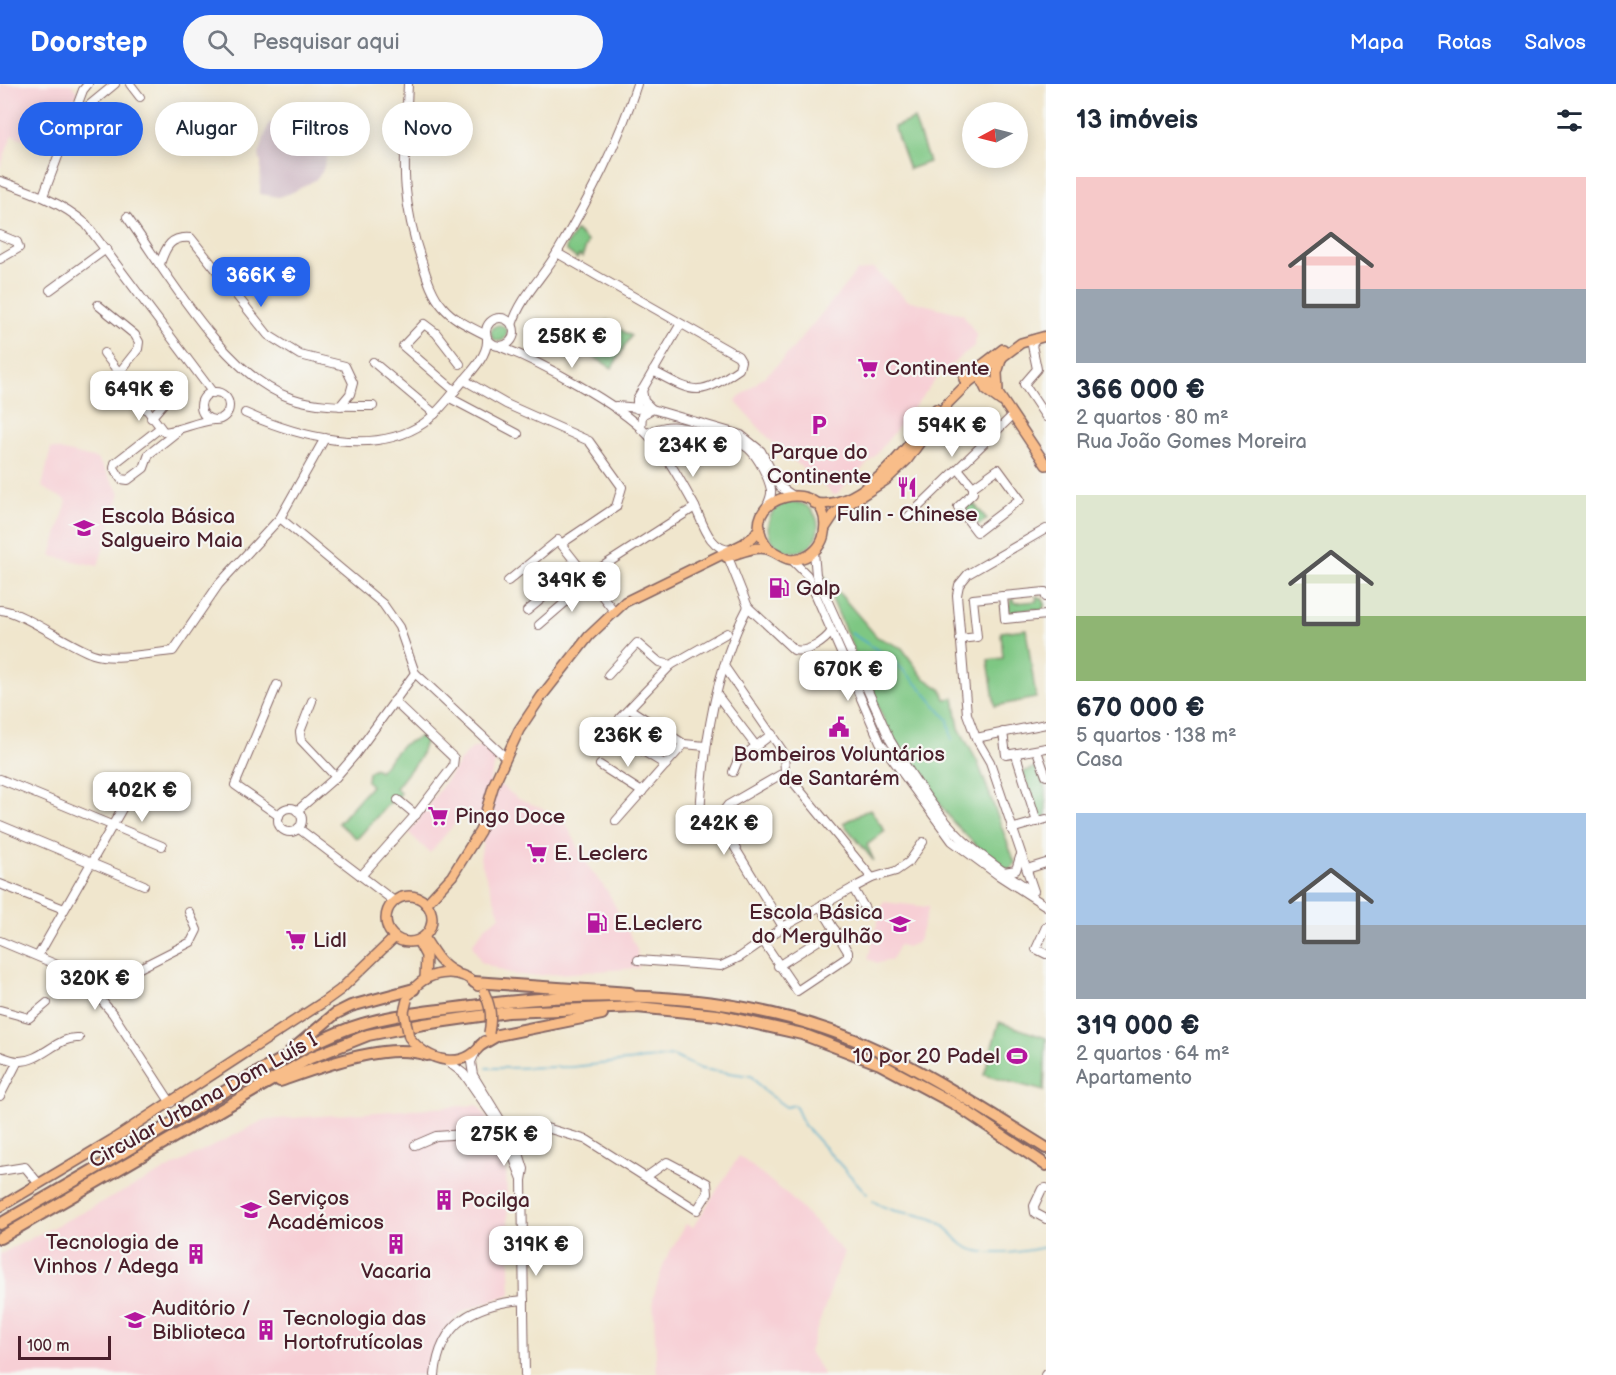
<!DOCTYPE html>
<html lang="pt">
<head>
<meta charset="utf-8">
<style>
	:root { --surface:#fff; --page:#f6f6f7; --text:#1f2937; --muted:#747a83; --accent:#2563eb }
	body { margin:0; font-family:"Balsamiq Sans",sans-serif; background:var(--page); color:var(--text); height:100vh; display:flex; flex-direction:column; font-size:22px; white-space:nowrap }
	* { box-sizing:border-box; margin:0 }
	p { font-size:20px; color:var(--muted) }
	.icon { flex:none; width:33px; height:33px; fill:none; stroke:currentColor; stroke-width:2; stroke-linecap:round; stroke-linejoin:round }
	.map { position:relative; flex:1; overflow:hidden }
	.details { display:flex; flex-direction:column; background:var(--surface); width:570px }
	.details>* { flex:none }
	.hud { position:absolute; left:18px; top:18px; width:570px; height:54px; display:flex; gap:12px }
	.needle { width:39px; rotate:263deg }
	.controls { position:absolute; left:962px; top:18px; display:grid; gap:12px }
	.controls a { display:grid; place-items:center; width:66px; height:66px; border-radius:50%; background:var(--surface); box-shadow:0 3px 15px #0003; font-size:30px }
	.scale { position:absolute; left:18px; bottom:15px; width:93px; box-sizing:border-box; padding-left:6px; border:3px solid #4a1f2b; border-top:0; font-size:16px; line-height:21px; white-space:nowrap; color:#4a1f2b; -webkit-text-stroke:4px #f6f6f2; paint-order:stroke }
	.price { position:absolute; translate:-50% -51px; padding:0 14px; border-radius:12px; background:#fff; color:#222; font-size:20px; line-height:39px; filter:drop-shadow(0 2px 3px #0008) }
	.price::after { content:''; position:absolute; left:50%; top:36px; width:18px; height:14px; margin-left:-9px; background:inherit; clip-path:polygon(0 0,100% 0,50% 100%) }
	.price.selected { background:var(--accent); color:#fff }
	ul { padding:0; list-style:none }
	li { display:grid; align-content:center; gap:12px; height:318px; padding:0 30px }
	li span { display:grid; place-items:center; height:186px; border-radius:0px; color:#555 }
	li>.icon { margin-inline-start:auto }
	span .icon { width:108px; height:108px; fill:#fffc; stroke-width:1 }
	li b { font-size:26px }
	h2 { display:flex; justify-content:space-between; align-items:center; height:72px; padding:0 30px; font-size:26px }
	.chip { padding:0 21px; border-radius:27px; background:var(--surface); box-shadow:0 3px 15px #0003; font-size:21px; line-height:54px }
	.chip.selected { background:var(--accent); color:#fff }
	header { display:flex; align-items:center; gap:36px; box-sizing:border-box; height:84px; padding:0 30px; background:var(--accent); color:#fff }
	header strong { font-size:28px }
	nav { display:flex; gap:33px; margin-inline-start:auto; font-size:21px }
	.search { width:420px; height:54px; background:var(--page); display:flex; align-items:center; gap:15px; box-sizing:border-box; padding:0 21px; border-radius:33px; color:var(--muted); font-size:22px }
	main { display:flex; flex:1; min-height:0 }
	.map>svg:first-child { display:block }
	.built { fill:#f7cfd5 }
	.industrial { fill:#d2bdc8 }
	.green { fill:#7ec783; stroke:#647357; stroke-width:1.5 }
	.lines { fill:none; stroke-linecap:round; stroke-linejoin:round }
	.stream { stroke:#4eaacc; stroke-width:1.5 }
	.minor-casing { stroke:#846564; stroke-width:10 }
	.major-casing { stroke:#846564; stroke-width:12 }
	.highway-casing { stroke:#846564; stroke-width:14 }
	.minor { stroke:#fff; stroke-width:8 }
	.major { stroke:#f8bd89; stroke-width:9 }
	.highway { stroke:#f8bd89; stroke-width:10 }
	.major-bridge-casing { stroke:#846564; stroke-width:12; stroke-linecap:butt }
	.major-bridge { stroke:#f8bd89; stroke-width:9 }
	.labels { text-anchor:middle; stroke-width:4.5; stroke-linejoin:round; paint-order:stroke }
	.poi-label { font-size:21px; fill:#4a1f2b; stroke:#f6f6f2; text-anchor:start }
	.street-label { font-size:21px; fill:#4a1f2b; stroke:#f6f6f2 }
</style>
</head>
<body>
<header>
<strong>Doorstep</strong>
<div class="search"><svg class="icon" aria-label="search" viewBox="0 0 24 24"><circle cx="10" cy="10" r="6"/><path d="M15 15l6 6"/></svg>Pesquisar aqui</div>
<nav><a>Mapa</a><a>Rotas</a><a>Salvos</a></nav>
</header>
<main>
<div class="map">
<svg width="1046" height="1291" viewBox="0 0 1046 1291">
	<rect width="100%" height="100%" fill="#f6f6f2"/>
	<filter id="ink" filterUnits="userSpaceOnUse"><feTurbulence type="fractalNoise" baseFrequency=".0167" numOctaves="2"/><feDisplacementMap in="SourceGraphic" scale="12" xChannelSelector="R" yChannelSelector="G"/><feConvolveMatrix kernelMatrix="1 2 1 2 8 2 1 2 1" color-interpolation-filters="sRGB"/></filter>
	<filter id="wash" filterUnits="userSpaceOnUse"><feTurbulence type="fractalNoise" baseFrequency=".008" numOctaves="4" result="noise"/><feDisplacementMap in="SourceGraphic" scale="24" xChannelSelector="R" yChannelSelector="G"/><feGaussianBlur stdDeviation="1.35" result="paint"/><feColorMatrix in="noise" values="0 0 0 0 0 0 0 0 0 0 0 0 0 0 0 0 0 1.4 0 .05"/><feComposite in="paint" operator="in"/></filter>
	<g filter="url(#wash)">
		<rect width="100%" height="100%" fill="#f0e6cd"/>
		<g class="built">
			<path d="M0 0H71L78 9 59 56 46 63 12 51 0 84Z"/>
			<path d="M873 184 907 216 963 230 977 252 974 262 940 290 876 371 835 412 771 357 735 317 772 286 794 263 856 188Z"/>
			<path d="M51 364 97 375 120 409 98 482 51 472 67 417 42 403Z"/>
			<path d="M482 662 497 674 489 697 502 702 517 714 548 727 566 740 591 786 608 808 637 865 639 884 530 892 510 890 481 878 472 861 486 842 500 832 480 775 485 745 479 736 461 732 430 769 409 749 460 677 471 665Z"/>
			<path d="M883 818 929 823 918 858 907 863 899 861 891 876 878 879 868 875Z"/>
			<path d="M477 1021 486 1032 506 1087 511 1210 464 1227 444 1246 428 1291H0V1170L264 1036Z"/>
			<path d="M739 1072 787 1110 844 1168 809 1268 824 1291H657L653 1214 665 1176 686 1140 693 1143Z"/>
		</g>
		<path class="industrial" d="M293 19 315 32 331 60 322 88 315 96 291 109 279 113 260 110 261 79 259 71 269 39 273 40 287 22Z"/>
		<g class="green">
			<path d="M914 35 929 78 909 85 894 43Z"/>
			<path d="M576 147 588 158 582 173 579 171 577 175 566 166 567 160Z"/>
			<path d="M607 237 631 252 612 284 587 269Z"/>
			<circle cx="499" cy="249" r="8"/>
			<circle cx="793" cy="443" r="25"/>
			<path d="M972 418 987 435 979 441 965 424Z"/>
			<path d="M820 487 877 553 902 564 923 593 942 606 945 615 954 614 959 644 978 679 1015 779 1011 785 998 784 953 738 892 655Z"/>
			<path d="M1036 512 1042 514 1045 520 1041 528 1038 529 1037 525 1016 526V531L1008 526 1011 516 1014 515 1015 519 1037 517Z"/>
			<path d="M1026 545 1036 614 995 622 988 576 1003 574 1001 548Z"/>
			<path d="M428 649 420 673 396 704 400 709 398 716 389 719 357 755 338 739 371 702 367 697 368 688 375 684 379 687 402 661Z"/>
			<path d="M1039 682 1046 706V735L1038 736 1023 688Z"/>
			<path d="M870 725 885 747 867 761 874 777 843 739Z"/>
			<path d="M999 938 1046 954 1044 1007 984 991Z"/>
		</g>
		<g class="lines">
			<g class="stream">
				<path d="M851 549 893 576 919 602 948 636 952 656"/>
				<path d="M487 984 572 983 673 972 701 985 751 992 765 1008 786 1023 795 1021 804 1041 867 1110"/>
				<path d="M873 1117C893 1131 913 1127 935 1136 947 1141 953 1153 963 1161 984 1175 1023 1168 1046 1163"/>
			</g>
		</g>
	</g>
	<g filter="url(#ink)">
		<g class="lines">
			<g class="minor-casing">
				<g id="minor">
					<path d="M130 0 140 13"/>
					<path d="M408 0C405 71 398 107 422 178 427 194 432 211 443 223 454 236 471 243 486 251"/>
					<path d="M76 32 115 0"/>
					<path d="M0 97C32 108 61 118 86 140L213 309"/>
					<path d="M43 112 83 6 88 0"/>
					<path d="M127 133C167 189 225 292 291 314 317 323 347 322 373 322"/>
					<path d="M0 151 17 158 19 164 0 175"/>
					<path d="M557 169 738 272 741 277 739 285C698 313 696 310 653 287"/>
					<path d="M160 180C166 162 171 152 191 154L268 251 300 271 345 282 353 299 350 310 340 322"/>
					<path d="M50 206 106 165"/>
					<path d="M98 221 135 251 139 258 138 265 119 289"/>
					<circle cx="500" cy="248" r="14"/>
					<path d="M512 241C521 212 544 192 558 167 590 113 618 60 637 0"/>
					<path d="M1036 255 1032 261 1037 285 1024 300 1046 333"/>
					<path d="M501 263C542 279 617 319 647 350 666 369 680 396 693 419 702 435 708 466 731 466"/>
					<path d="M104 269 164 348C182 346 195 338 213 336"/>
					<path d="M373 278 435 330"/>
					<path d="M464 296 506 320 589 357 622 403 616 423 561 460"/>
					<path d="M642 306 644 317 652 325"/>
					<path d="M455 307 403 262 424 240 436 249 460 280"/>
					<circle cx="215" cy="322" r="14"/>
					<path d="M450 314 518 350"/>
					<path d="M616 322 652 325 741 351 761 367 780 403 792 411"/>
					<path d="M637 325V315L680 241"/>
					<path d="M245 329C297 352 373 374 424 339 438 329 448 315 459 302 469 290 488 272 487 256"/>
					<path d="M151 334 176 305 177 298"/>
					<path d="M160 344 115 379 114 384 121 395 128 396 144 384 149 370 178 347"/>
					<path d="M641 345 642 331 651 326"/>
					<path d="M647 349C657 345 667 341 678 343 695 345 737 355 749 365 758 373 769 394 771 406 772 412 768 419 766 424"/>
					<path d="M959 386 973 403V409L958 423 977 448 1020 415 998 385 973 403"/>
					<path d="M909 432 1012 332"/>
					<path d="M280 434 383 520 399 543 415 589 506 674"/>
					<path d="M814 468 816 491 890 656C909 688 936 730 963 756 984 775 1007 790 1030 806"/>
					<path d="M728 473 748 523C715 586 704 660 700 731L720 739 783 843"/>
					<path d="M792 476 807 491 880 658 952 757 998 791 1046 822"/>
					<path d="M586 493 695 423"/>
					<path d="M508 497 558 456 614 527"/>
					<path d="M1046 513 1045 508 1003 512 1005 535 1046 531"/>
					<path d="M748 523 794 566C808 569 824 558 832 547"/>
					<path d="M0 526C20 526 69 562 93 570 113 577 151 569 173 567L219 500 280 434 325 354"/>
					<path d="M527 527 579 484"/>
					<path d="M539 541 590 497"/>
					<path d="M960 555 977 553 973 515 1003 512"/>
					<path d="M724 582 784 669 785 688 872 794"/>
					<path d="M608 591 637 559 659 578 671 581"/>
					<path d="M277 601 235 701 279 732"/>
					<path d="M717 611 756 662"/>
					<path d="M312 617 300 648 301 656 336 693"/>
					<path d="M631 626 684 660 705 662"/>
					<path d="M620 634 671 581 727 549"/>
					<path d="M1003 648 1006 671 1046 664"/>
					<path d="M976 654 1046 640"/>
					<path d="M638 664 666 681"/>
					<path d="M1037 667 1046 692"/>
					<path d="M1016 671 1037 738"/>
					<path d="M600 681 642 708"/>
					<path d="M733 688 738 676 772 650"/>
					<path d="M0 695 162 762"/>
					<path d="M398 716 416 731"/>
					<circle cx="290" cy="736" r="12"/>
					<path d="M297 727 336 693 355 671 415 589"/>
					<path d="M616 737 684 660"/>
					<path d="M716 737 728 721 785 688"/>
					<path d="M0 741 144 801"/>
					<path d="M298 744 394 817"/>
					<path d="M1011 745 1046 735"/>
					<path d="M1027 785 1046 779"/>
					<path d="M1004 788 1016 786 1020 773"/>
					<path d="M361 792 417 729 453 682 454 674 394 617"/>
					<path d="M0 800 64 825"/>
					<path d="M853 804 865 825"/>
					<path d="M1034 807 990 678 976 654 967 630 957 511 959 501 968 490 1046 445"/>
					<path d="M1046 843 1036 865 1046 870"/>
					<path d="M0 857 79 890 113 930 171 1019"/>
					<path d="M763 857 797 907 848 873V868L820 822"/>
					<path d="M38 872 123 723"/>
					<path d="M638 876 721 882 740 873 783 843 853 804 872 794 896 787 909 778 923 758"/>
					<path d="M778 882 835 846"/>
					<path d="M79 890 93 885 107 890 124 892 191 858 197 846 189 828"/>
					<path d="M0 926 29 934 47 919"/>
					<path d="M476 967 471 978 473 991 517 1063 524 1085 522 1096 525 1291"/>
					<path d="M0 972C5 974 13 977 18 977 42 978 57 952 79 954"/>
					<path d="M447 977 464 990 502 1045 522 1095"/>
					<path d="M0 1012 18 977"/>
					<path d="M533 1040 587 1056 697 1126 708 1109 707 1099 667 1078 646 1093"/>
					<path d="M415 1061 436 1052 480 1049"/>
					<path d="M0 1087 25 1083 39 1100"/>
					<path d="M1046 1104 1042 1105 1034 1122 1035 1129 1046 1135"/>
					<path d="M435 1291C440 1238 474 1220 524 1216"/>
					<path d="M1045 1291 1046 1290"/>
				</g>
			</g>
			<g class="major-casing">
				<g id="major">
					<path d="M977 287 986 306 1001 317"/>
					<path d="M980 291 991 299 1046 381"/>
					<path d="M964 295 1003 265"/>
					<path d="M998 306 997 289 1002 273"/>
					<path d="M814 419C863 428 911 359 936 325"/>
					<path d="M825 444 835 429 886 396 907 376 948 319 969 298 1021 259 1046 252"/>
					<path d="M726 473C738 470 755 461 767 465 781 469 786 481 805 473 815 469 823 459 824 449 835 387 727 411 769 465"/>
					<circle cx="409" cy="835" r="23"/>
					<path d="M426 820 452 792 480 747 494 700 519 646 541 613 589 552 625 518 743 460 753 453 760 443"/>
					<path d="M424 853C433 867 440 881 455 888"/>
					<path d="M418 857 426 872 425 895"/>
					<path d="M410 910C424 887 459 881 478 902"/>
					<path d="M409 953C427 978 465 988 484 957"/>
					<path d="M0 1123 112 1056 322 919 340 906 394 854"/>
				</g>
			</g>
			<g class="highway-casing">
				<g id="highway">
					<path d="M474 898 630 909"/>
					<path d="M481 961 498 951 602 930"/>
					<path d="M291 967 335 930 351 922 414 905"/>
					<path d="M280 997C320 983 387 957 427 971"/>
					<path d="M0 1140C61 1105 122 1070 182 1033 232 1003 283 972 337 949 384 929 437 927 488 920 621 904 761 909 884 969 940 997 993 1031 1046 1064"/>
					<path d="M0 1154 310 974 368 951 424 940 508 928 637 923 717 931 802 950 880 980 955 1020 1046 1081"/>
				</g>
			</g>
			<use href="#minor" class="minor"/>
			<use href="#major" class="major"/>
			<use href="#highway" class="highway"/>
			<g class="major-bridge-casing">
				<g id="major-bridge">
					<path d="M484 908C491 923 492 933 489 949"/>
					<path d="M407 916 404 928 409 953"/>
				</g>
			</g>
			<use href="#major-bridge" class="major-bridge"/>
		</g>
	</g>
	<defs>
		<g id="supermarket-bare" transform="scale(1.62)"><path d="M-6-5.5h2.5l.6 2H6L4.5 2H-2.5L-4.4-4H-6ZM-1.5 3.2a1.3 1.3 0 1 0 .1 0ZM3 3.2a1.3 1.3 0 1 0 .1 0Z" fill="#b5179e" stroke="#f6f6f2" stroke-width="2.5" paint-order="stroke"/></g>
		<g id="parking-bare" transform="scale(1.62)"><path d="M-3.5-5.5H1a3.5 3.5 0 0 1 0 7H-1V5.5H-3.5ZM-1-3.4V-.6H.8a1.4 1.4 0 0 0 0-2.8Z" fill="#b5179e" stroke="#f6f6f2" stroke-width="2.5" paint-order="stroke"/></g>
		<g id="restaurant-bare" transform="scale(1.62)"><path d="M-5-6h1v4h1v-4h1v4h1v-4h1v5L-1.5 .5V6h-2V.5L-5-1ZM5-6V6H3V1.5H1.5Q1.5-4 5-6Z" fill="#b5179e" stroke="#f6f6f2" stroke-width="2.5" paint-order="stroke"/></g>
		<g id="school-bare" transform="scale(1.62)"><path d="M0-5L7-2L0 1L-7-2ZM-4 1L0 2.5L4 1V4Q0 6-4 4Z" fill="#b5179e" stroke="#f6f6f2" stroke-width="2.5" paint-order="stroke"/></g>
		<g id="fuel-bare" transform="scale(1.62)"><path d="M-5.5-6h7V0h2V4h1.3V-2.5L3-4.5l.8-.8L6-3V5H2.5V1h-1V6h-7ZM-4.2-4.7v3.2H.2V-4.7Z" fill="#b5179e" stroke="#f6f6f2" stroke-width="2.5" paint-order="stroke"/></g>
		<g id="civic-bare" transform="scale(1.62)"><path d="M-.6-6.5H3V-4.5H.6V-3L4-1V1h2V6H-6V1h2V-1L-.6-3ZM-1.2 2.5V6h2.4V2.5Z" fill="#b5179e" stroke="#f6f6f2" stroke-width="2.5" paint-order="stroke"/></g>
		<g id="stadium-bare" transform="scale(1.62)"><path d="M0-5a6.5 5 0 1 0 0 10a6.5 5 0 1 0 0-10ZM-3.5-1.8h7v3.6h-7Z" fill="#b5179e" stroke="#f6f6f2" stroke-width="2.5" paint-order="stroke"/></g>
		<g id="building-bare" transform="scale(1.62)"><path d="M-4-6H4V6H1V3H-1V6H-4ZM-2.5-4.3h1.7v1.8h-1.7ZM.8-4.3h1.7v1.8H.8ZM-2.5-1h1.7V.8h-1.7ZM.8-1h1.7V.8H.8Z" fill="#b5179e" stroke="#f6f6f2" stroke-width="2.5" paint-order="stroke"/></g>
		<g id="university-bare" transform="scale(1.62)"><path d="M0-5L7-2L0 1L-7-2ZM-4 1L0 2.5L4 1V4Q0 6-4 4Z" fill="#b5179e" stroke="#f6f6f2" stroke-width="2.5" paint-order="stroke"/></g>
	</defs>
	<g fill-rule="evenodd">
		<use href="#supermarket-bare" x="868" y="284"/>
		<use href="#parking-bare" x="819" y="341"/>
		<use href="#restaurant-bare" x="907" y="403"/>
		<use href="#school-bare" x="84" y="444"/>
		<use href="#fuel-bare" x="779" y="504"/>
		<use href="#civic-bare" x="839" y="643"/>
		<use href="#supermarket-bare" x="438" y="732"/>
		<use href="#supermarket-bare" x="537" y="769"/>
		<use href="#fuel-bare" x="597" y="839"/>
		<use href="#school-bare" x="900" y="840"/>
		<use href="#supermarket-bare" x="296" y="856"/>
		<use href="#stadium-bare" x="1017" y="972"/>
		<use href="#building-bare" x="444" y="1116"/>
		<use href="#university-bare" x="251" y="1126"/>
		<use href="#building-bare" x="396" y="1160"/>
		<use href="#building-bare" x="196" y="1170"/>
		<use href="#university-bare" x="135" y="1236"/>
		<use href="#building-bare" x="266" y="1246"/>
	</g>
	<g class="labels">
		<g class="poi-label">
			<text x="885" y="291">Continente</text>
			<text x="819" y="375" text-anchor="middle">Parque do<tspan x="819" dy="24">Continente</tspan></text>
			<text x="907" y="437" text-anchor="middle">Fulin - Chinese</text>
			<text x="101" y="439">Escola Básica<tspan x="101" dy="24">Salgueiro Maia</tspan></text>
			<text x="796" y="511">Galp</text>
			<text x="839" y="677" text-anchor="middle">Bombeiros Voluntários<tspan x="839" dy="24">de Santarém</tspan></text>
			<text x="455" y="739">Pingo Doce</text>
			<text x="554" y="776">E. Leclerc</text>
			<text x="883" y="835" text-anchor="end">Escola Básica<tspan x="883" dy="24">do Mergulhão</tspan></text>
			<text x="614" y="846">E.Leclerc</text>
			<text x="313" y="863">Lidl</text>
			<text x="1000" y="979" text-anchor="end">10 por 20 Padel</text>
			<text x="268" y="1121">Serviços<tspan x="268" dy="24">Académicos</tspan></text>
			<text x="461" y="1123">Pocilga</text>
			<text x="179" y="1165" text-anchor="end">Tecnologia de<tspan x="179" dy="24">Vinhos / Adega</tspan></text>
			<text x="396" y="1194" text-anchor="middle">Vacaria</text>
			<text x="152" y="1231">Auditório /<tspan x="152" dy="24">Biblioteca</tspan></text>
			<text x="283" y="1241">Tecnologia das<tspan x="283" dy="24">Hortofrutícolas</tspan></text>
		</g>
		<g class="street-label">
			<text transform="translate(203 1016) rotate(-29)" y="7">Circular Urbana Dom Luís I</text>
		</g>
	</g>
</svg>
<div class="controls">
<a><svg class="needle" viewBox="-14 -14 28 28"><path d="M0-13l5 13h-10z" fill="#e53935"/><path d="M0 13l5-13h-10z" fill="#747a83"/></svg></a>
</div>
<div class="scale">100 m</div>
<b class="price selected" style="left:261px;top:224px">366K €</b>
<b class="price" style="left:572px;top:285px">258K €</b>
<b class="price" style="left:139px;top:338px">649K €</b>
<b class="price" style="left:952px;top:374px">594K €</b>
<b class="price" style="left:693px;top:394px">234K €</b>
<b class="price" style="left:572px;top:529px">349K €</b>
<b class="price" style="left:848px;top:618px">670K €</b>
<b class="price" style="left:628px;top:684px">236K €</b>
<b class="price" style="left:142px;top:739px">402K €</b>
<b class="price" style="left:724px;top:772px">242K €</b>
<b class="price" style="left:95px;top:927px">320K €</b>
<b class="price" style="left:504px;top:1083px">275K €</b>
<b class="price" style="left:536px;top:1193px">319K €</b>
<div class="hud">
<a class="chip selected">Comprar</a>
<a class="chip">Alugar</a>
<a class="chip">Filtros</a>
<a class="chip">Novo</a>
</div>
</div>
<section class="details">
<h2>13 imóveis<svg class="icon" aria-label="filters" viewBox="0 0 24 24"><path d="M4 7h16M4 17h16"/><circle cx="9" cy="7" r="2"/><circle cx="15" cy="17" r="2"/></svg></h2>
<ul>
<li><span style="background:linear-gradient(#f6c9c9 60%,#9aa5b1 0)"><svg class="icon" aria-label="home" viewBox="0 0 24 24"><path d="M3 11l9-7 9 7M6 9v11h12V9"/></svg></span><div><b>366 000 €</b><p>2 quartos · 80 m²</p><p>Rua João Gomes Moreira</p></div></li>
<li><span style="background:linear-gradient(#dfe7d0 65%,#8fb573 0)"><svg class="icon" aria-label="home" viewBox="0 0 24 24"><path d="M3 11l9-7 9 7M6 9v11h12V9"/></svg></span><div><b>670 000 €</b><p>5 quartos · 138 m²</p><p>Casa</p></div></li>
<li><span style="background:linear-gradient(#a9c7e8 60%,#9aa5b1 0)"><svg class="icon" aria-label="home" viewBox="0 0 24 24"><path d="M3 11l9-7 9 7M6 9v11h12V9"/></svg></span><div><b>319 000 €</b><p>2 quartos · 64 m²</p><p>Apartamento</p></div></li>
</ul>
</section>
</main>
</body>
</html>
